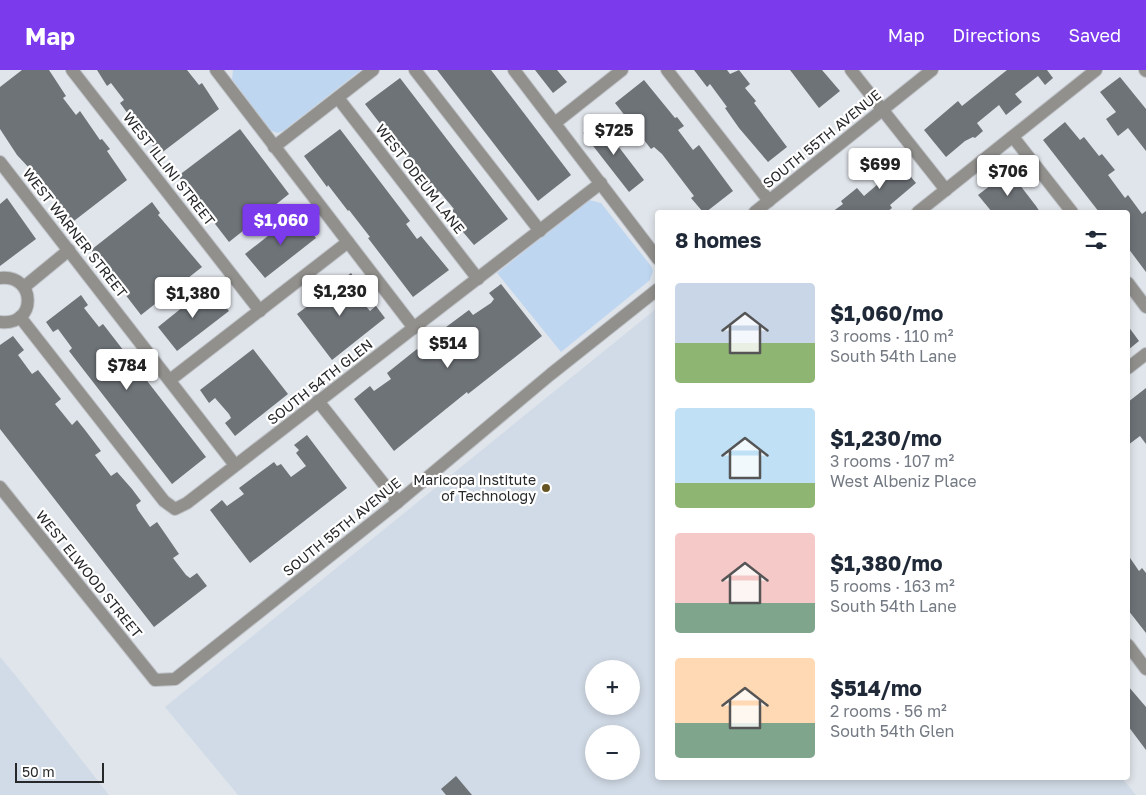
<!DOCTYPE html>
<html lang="en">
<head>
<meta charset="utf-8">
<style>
	:root { --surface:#fff; --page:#f2f2f3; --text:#1f2937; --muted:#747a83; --accent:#7c3aed }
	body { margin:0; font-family:"Golos Text",sans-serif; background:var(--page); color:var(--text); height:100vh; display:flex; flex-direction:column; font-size:19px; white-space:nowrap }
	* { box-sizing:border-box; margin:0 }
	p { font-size:16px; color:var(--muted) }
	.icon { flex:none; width:28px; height:28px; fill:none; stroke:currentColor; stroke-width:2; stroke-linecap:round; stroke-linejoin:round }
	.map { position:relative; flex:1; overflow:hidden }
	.drawer { position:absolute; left:655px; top:140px; width:475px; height:570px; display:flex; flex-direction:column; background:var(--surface); border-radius:5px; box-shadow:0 2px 8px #0003 }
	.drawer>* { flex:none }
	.tools { position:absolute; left:585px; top:590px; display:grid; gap:10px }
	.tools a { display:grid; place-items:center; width:55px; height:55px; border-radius:50%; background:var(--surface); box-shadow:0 2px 8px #0003; font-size:25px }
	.scale { position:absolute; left:15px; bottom:12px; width:89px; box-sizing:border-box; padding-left:5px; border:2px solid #26282a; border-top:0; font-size:14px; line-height:18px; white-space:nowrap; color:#26282a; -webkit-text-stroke:4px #fff; paint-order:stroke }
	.price { position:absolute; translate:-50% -42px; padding:0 11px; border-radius:5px; background:#fff; color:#222; font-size:16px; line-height:32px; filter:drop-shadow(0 1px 2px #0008) }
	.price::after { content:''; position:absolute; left:50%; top:30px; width:15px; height:11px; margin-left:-8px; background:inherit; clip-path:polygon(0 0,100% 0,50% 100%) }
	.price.active { background:var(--accent); color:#fff }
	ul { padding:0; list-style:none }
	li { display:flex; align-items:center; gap:15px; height:125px; padding:0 20px }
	li span { display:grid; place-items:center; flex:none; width:140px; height:100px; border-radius:5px; color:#555 }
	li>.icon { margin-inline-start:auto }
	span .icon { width:60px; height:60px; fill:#fffc; stroke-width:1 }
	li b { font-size:21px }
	h2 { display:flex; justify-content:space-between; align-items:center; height:60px; padding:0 20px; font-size:21px }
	header { display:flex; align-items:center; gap:30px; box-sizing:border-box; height:70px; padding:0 25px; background:var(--accent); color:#fff }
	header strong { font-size:24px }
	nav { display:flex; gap:28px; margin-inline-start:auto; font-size:18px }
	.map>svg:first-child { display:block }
	.built { fill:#d1dbe7; fill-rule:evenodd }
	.green { fill:#bfd6f0 }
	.building { fill:#6e7378 }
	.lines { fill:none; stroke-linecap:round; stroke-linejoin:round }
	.minor-casing { stroke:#bfc3c8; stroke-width:14 }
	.minor { stroke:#91908d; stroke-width:12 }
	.poi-dot { fill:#655522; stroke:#fff; stroke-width:2 }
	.labels { text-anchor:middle; stroke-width:4.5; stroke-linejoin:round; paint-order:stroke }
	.street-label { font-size:14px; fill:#26282a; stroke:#fff }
	.poi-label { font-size:14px; fill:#26282a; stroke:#fff; text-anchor:end }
</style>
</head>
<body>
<header>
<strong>Map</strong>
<nav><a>Map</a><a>Directions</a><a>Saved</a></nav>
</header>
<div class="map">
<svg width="1146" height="725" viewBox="0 0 1146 725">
	<rect width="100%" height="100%" fill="#e0e5eb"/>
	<g class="built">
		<path d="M657 238 658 708H1122L1136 725H238L165 637ZM594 599H631V636H594ZM594 664H631V701H594Z"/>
		<path d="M0 587 16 606 109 725H0Z"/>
	</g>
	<g class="green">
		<path d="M233 0H361L283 61 277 63 270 60 232 9Z"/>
		<path d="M589 130 601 133 651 196 653 201 650 210 561 282 497 203Z"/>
	</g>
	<g class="building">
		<path d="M22 0H49L66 26 63 28 76 45 80 41 100 70 102 69 110 79 107 81 127 110 70 154 51 126 41 116 44 114 17 85 0 59V17Z"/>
		<path d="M97 0H187L199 15 202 13 219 39 160 84 152 75 156 72 142 54 140 56 129 42 128 44 120 33 124 30 111 13 107 16Z"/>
		<path d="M437 0H491L571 105 538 131Z"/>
		<path d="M535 0H557L567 12 553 23Z"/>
		<path d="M694 0H727L730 4 739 0 750 14 745 18 756 31 754 33 787 77 768 92 739 58 725 38 727 37 710 14 707 17Z"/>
		<path d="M790 0H822L840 21 819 38Z"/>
		<path d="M1007 0H1047L1053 8 1045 15 1038 6 1015 24 1022 32 1006 45 999 35 977 53 983 61 975 68 973 67 965 71 946 87 924 60 958 31 962 36Z"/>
		<path d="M1120 7 1146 39V81L1128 58 1118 66 1106 49 1116 42 1100 22Z"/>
		<path d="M400 8 508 149 474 175 452 149 456 146 452 140 454 139 439 121 435 125 365 34Z"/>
		<path d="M644 10 675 48 677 47 684 56 678 60 693 80 699 75 733 121 706 142H703L691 128 694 126 662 84 654 77 651 79 615 33Z"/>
		<path d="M599 51 644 110 629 122 583 63Z"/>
		<path d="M1065 52 1080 70 1084 67 1099 86 1102 84 1115 100 1108 105 1125 128 1128 125 1142 144 1146 141V202L1128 178V142H1099L1043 70Z"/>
		<path d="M240 59 289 124 229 172 178 106Z"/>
		<path d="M340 59 410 151 406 154 417 169 421 166 449 200 413 227 368 168 370 167 349 140 348 141 328 115 327 117 304 86Z"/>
		<path d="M892 84 916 113 890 135 892 138 887 142H832L843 134 841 131 857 118 864 126 885 108 876 97Z"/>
		<path d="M1009 101 1036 136 1040 142H992L978 125Z"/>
		<path d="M7 128 36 169 0 196V134Z"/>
		<path d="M152 132 160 143 158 145 202 197 141 245 91 180Z"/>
		<path d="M297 143 316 168 265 208 245 184Z"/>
		<path d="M351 203 360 216 354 220 356 224 370 241 376 236 385 248 332 290 297 244Z"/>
		<path d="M501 214 542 266 468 324 467 322 394 381 354 329 370 316 374 321 391 309 387 303 417 279 422 285 426 282 443 269 438 263 469 240 473 245 491 233 494 229 489 223Z"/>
		<path d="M209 216 229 241 177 281 158 257Z"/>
		<path d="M81 225 88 235 84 238 99 257 103 254 206 387 172 414 69 281 72 278 58 259 53 262 46 252Z"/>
		<path d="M1128 256 1139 271 1128 280Z"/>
		<path d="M13 266 24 280 18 285 29 300 32 304 38 300 61 329 55 334 72 355 77 350 85 360 101 381 95 385 111 406 117 402 132 419 141 431 136 435 138 440 150 457 157 452 166 465 179 484 173 488 186 505 190 508 197 503 207 516 154 557 0 359V275Z"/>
		<path d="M253 279 288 324 235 366 225 353 231 348 229 344 215 328 209 333 200 320Z"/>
		<path d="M1146 318V374L1140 366 1128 375V332Z"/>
		<path d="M307 365 347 418 250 493 210 440 222 430 227 436 244 424 239 418 274 392 277 396 281 394 291 407 306 396 296 383 299 380 294 375Z"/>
		<path d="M1128 485 1139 501 1142 498 1146 503V563L1128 540Z"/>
		<path d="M1128 616 1146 637V680L1128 656Z"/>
		<path d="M456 706 472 725H446L441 719Z"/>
	</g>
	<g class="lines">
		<g class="minor-casing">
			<g id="minor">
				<path d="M72 0 260 241"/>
				<path d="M216 0 414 258"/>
				<path d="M415 0 540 161"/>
				<path d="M514 0 658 189"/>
				<path d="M667 0 769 131"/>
				<path d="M851 0 946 120"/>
				<path d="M1145 0 1146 1"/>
				<path d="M338 28 478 209"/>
				<path d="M555 53 622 0"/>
				<path d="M1013 67 1072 142"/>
				<path d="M274 77 373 0"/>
				<path d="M0 92 235 395"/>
				<path d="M755 142 932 0"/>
				<path d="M918 142 1096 0"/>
				<path d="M0 208C37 204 37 257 0 252"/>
				<path d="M1128 213 1146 237"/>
				<path d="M24 217 69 180"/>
				<path d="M20 247 164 431 175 439 187 433 601 113"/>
				<path d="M1128 298 1146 284"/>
				<path d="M170 310 348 172"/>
				<path d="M318 331 398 432"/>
				<path d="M0 417 155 610 175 609 398 432 551 304 658 219"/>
				<path d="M1128 575 1146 599"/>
			</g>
		</g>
		<use href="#minor" class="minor"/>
	</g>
	<circle class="poi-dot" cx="546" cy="418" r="5"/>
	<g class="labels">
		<g class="street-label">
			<text transform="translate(822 69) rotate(-39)" y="5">SOUTH 55TH AVENUE</text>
			<text transform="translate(169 99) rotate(52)" y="5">WEST ILLINI STREET</text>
			<text transform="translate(420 109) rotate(52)" y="5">WEST ODEUM LANE</text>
			<text transform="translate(75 163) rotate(52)" y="5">WEST WARNER STREET</text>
			<text transform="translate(320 312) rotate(-38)" y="5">SOUTH 54TH GLEN</text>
			<text transform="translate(342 457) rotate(-39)" y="5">SOUTH 55TH AVENUE</text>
			<text transform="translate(89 504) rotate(51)" y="5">WEST ELWOOD STREET</text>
		</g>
		<g class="poi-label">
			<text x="536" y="415">Maricopa Institute<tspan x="536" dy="16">of Technology</tspan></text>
		</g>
	</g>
</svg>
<div class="tools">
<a>+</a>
<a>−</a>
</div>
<div class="scale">50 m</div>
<b class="price" style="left:614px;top:86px">$725</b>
<b class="price" style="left:880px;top:120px">$699</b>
<b class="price" style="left:1008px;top:127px">$706</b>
<b class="price active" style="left:281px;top:176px">$1,060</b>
<b class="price" style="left:340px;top:247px">$1,230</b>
<b class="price" style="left:193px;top:249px">$1,380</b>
<b class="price" style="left:448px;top:299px">$514</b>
<b class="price" style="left:127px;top:321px">$784</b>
<section class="drawer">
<h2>8 homes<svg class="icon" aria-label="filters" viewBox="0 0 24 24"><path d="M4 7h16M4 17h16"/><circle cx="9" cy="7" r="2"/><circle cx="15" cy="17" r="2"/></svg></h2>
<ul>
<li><span style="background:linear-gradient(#c9d6e8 60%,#8fb573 0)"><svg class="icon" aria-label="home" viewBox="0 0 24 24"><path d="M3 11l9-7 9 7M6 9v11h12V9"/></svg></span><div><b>$1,060/mo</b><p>3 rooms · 110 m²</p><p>South 54th Lane</p></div></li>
<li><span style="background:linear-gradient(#bfe0f5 75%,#8fb573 0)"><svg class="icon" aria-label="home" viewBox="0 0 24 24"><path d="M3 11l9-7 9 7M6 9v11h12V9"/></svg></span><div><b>$1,230/mo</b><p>3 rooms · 107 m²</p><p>West Albeniz Place</p></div></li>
<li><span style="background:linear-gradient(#f6c9c9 70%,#7fa58c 0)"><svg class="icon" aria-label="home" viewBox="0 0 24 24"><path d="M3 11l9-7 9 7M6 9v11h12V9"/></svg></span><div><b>$1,380/mo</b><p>5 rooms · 163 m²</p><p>South 54th Lane</p></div></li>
<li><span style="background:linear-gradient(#ffd9b3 65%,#7fa58c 0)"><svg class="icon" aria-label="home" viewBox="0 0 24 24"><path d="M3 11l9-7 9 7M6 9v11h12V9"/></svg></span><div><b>$514/mo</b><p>2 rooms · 56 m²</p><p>South 54th Glen</p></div></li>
</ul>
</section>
</div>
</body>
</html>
